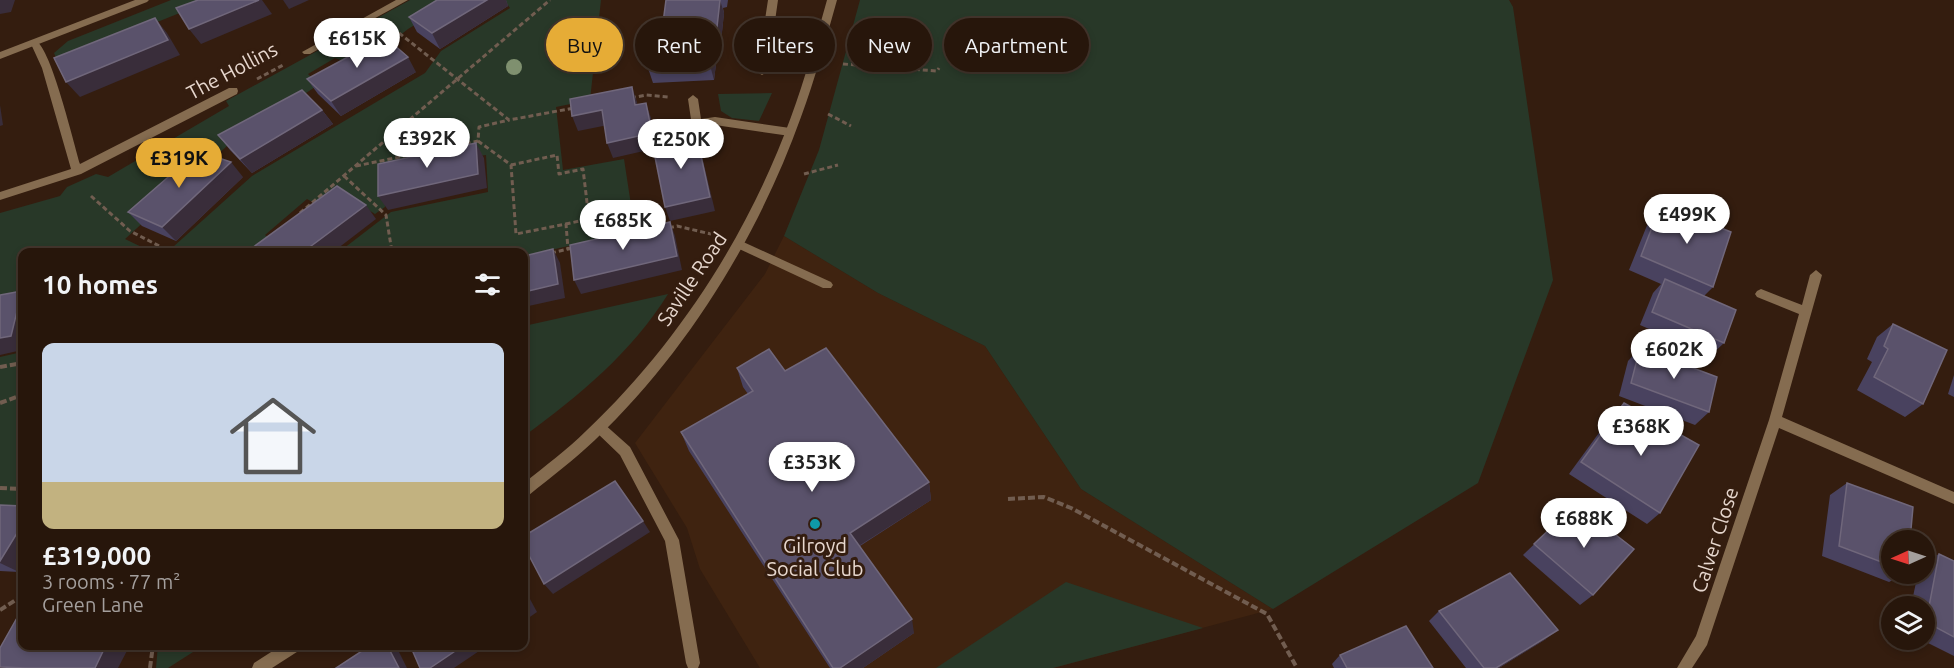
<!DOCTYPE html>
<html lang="en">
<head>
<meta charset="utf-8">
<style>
	:root { --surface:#27160b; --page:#2f1f14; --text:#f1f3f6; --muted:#a49f9d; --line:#43352c; --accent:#e6ac36 }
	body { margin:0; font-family:Ubuntu,sans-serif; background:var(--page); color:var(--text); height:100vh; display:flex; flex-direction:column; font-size:22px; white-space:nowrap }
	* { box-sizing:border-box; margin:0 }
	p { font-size:20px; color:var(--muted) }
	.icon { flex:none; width:33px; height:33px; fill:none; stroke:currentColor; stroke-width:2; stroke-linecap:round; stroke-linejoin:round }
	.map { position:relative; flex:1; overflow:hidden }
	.side { position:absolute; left:18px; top:248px; width:510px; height:402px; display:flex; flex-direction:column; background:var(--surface); border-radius:12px; box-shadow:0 3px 9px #0003,0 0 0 2px var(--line) }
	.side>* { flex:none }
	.banner { position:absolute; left:546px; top:18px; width:570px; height:54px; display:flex; gap:12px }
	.needle { width:39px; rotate:267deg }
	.controls { position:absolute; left:1881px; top:530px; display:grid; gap:12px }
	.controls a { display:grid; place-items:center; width:54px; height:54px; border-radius:50%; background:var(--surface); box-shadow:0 3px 9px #0003,0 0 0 2px var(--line); font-size:30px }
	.price { position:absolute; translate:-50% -51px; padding:0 14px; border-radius:21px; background:#fff; color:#222; font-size:20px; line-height:39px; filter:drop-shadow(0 2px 3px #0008) }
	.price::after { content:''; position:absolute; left:50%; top:36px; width:18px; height:14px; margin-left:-9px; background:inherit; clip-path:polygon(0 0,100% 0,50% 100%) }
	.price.on { background:var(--accent); color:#111 }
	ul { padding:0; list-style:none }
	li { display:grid; align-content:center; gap:12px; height:318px; padding:0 24px }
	li span { display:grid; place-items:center; height:186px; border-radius:12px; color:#555 }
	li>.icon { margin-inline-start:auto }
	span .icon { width:108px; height:108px; fill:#fffc; stroke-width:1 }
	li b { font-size:26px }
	h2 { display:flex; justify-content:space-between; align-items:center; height:72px; padding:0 24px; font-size:26px }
	.chip { padding:0 21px; border-radius:27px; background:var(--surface); box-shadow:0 3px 9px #0003,0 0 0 2px var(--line); font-size:21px; line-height:54px }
	.chip.on { background:var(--accent); color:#111 }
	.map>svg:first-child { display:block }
	.built { fill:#3f2310 }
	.green { fill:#283828 }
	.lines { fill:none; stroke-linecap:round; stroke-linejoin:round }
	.path-far1 { stroke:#715d50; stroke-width:3; stroke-dasharray:5 3; stroke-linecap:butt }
	.path { stroke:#715d50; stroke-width:4; stroke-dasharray:7 3; stroke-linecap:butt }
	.lane { fill:#856c50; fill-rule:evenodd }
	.street { fill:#856c50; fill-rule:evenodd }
	.tree { fill:#7f906f }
	.wall { fill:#49425f }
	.shaded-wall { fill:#392d3a }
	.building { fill:#5a526b; stroke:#70677b; stroke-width:1.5 }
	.culture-dot { fill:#0f9aa8; stroke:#341d0f; stroke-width:2 }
	.labels { text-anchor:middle; stroke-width:6; stroke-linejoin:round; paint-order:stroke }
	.street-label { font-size:20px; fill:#e7d7ce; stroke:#341d0f }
	.poi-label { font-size:20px; fill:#e7d7ce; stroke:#341d0f }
</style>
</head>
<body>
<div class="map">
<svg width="1954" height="668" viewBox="0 0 1954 668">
	<rect width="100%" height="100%" fill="#341d0f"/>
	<path class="built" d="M784 236 878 293 985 346 1081 489 1273 609 1053 668H760L700 569 687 528 635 443 765 274Z"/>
	<g class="green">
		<path d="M171 0H212L58 62 54 53 68 41Z"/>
		<path d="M410 0H456L408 29 360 67 335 58 308 74 318 85 227 146 125 239 152 252H22V303L0 308V213L60 196 67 187 96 174 108 177 229 106 226 101Z"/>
		<path d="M504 0H601L590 100 556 107 563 170 624 159 635 231 524 256V252H339L391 212 488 192 486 155 463 158 461 142 409 153 410 170 384 175 385 207 375 214 347 196 329 211 307 199 265 235 280 245 272 252H184L173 247 252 176 425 73 441 51 510 8Z"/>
		<path d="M860 0H1509L1513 7 1553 280 1478 483 1273 609 1081 489 985 346 878 293 784 236 819 150Z"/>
		<path d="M772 93 759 121 732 118 721 111 718 94Z"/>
		<path d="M668 294C632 352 579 396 524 436V326Z"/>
		<path d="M22 352V513L0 512V357Z"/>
		<path d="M1066 582 1203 628 1053 668H936Z"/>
		<path d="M158 645H204L168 668H156Z"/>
	</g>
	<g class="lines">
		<g class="path-far1">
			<path d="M399 33 509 120 574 108"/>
			<path d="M843 64 937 71 939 68"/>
			<path d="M257 79 285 64"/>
			<path d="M631 98 646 95 668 97"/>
			<path d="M828 114 851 126"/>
			<path d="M478 141 511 165 516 234 566 224 568 249 574 248"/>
			<path d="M511 165 557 155 559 174 583 169 589 219 566 224"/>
			<path d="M356 166 478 141 479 127 509 120"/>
			<path d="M804 174 838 165"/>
			<path d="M344 176 386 215 392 252"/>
			<path d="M91 196 130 231 171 252"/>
			<path d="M300 213 550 0"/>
			<path d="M669 228 677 226 711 234"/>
			<path d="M551 253 568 249"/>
		</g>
		<g class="path">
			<path d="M0 367 22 363"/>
			<path d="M0 403 22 395"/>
			<path d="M0 488 22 489"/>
			<path d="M1008 499 1044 497 1071 508 1267 614 1297 668"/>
			<path d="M0 610 22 596"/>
			<path d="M150 668 153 645"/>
		</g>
		<g class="lane">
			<path d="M396 0H408L310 54H304L302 52Z"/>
			<path d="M768 0H778L773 35 822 37 827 40 822 43 772 41 767 72 762 75 757 72Z"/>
			<path d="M36 41C51 48 74 144 80 164L229 88H237L238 91 237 94 81 174 0 200V192L71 169 42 68 31 44Z"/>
			<path d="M693 95 698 99 701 119 715 117 790 128 795 132 790 136 715 125 692 126 688 99Z"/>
			<path d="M739 240 831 282 833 285 831 288H823L735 247 733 244Z"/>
			<path d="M599 421 603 423 630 447 679 540 700 663 698 668H688L686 663 665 541 620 455 595 431 593 427 595 423Z"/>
		</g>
		<g class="street">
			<path d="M135 0H149L147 2 0 59V52Z"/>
			<path d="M827 0H837C826 39 815 79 801 117 758 237 687 352 595 440 574 460 551 477 529 495L524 497V483C545 466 567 450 586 431 677 345 748 235 791 117 805 79 816 39 827 0Z"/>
			<path d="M1816 270 1822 275 1782 417 1954 492V504L1779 428 1707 645 1692 668H1677L1696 636 1769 420 1799 314 1757 297 1755 294 1757 291 1761 289 1802 305 1810 275Z"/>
			<path d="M282 645H302L300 650 272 668H252L254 663Z"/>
		</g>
	</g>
	<g class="tree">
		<circle cx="589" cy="38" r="8"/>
		<circle cx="514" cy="67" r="8"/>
	</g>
	<g class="wall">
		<path d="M437 0H506L508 6 440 49 417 32 409 17Z"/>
		<path d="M666 0H728L727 7 723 8 724 13 720 51H715L717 56 714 80 653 83 648 68 662 43 661 38Z"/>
		<path d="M416 72 341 116 318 94 307 79Z"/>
		<path d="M322 110 333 124 252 173 230 150 218 135Z"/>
		<path d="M243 177 176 241 142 226 128 212Z"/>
		<path d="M1661 204 1713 287 1704 296 1724 343 1710 356 1640 325 1653 293 1661 284 1629 270 1650 218Z"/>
		<path d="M1893 324 1923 404 1905 417 1857 390 1872 362 1867 359 1877 337Z"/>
		<path d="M1640 348 1709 412 1695 425 1619 396 1628 361Z"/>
		<path d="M737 368 785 371 929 482 931 500 860 546 914 633 863 668H830L689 451 681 432 748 394 743 387Z"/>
		<path d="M1954 375V397L1948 394Z"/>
		<path d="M1624 403 1660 513 1647 524 1569 474 1612 415Z"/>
		<path d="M1847 483 1892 540V573H1906L1889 582 1822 556 1830 495Z"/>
		<path d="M1576 504 1593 595 1580 605 1523 555Z"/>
		<path d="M0 505 22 506V567L19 572 0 571Z"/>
		<path d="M1939 554 1954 561V656L1920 639H1924V606H1911L1918 573H1924V562Z"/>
		<path d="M1439 611 1546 639 1499 668H1466L1429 621Z"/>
		<path d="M1340 655 1433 668H1334L1332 664Z"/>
	</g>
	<g class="shaded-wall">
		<path d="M0 0H15L11 12 0 14Z"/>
		<path d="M259 0H262L272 14 201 44 189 29Z"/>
		<path d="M283 0H309L289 9Z"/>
		<path d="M487 0H506L508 6 440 49 432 33Z"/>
		<path d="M720 0 724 13 720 51 716 36Z"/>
		<path d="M155 18 167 33 180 55 80 97 66 82Z"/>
		<path d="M713 41 717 56 714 80 710 65Z"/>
		<path d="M408 57 416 72 341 116 331 101Z"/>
		<path d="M632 87 637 102 640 120 635 105Z"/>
		<path d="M646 103 651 118 657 148 613 158 607 143Z"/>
		<path d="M0 105 3 125 0 126Z"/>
		<path d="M322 110 333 124 252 173 240 159Z"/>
		<path d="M602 110 608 125 578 131 572 116Z"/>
		<path d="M696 133 700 148 715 211 670 221 665 207Z"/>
		<path d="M476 143 484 158 487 188 388 210 378 196Z"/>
		<path d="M231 162 243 177 176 241 162 227Z"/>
		<path d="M366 205 376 219 333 252H303Z"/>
		<path d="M670 222 675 236 682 270 581 294 574 280Z"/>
		<path d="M553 249 560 263 565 298 524 307V292Z"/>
		<path d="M22 291V350L0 355V338Z"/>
		<path d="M929 482 931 500 854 549 850 533Z"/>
		<path d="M643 521 650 532 553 594 544 584Z"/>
		<path d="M22 525V567L19 572 0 563V561Z"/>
		<path d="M524 588 537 612 524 621Z"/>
		<path d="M912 619 914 633 863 668H840Z"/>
		<path d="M1558 630 1546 639 1499 668H1496Z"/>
		<path d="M106 645H130L118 668H95Z"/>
		<path d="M387 645H394L396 646 407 668H399Z"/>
		<path d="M464 645H488L454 668H430Z"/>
	</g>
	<g class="building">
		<path d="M198 0H259L189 29 176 8Z"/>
		<path d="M437 0H487L432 33 409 17Z"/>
		<path d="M666 0H720L716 36 661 38Z"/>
		<path d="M155 18 168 40 66 82 54 58Z"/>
		<path d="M385 37 408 57 331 101 307 79Z"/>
		<path d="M713 41 710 65 648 68 651 44Z"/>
		<path d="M632 87 635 105 646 103 652 133 607 143 602 110 572 116 570 99Z"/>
		<path d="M302 90 322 110 240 159 218 135Z"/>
		<path d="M696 133 710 197 665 207 652 142Z"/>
		<path d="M476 143 478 174 378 196V164Z"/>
		<path d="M198 151 231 162 162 227 128 212Z"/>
		<path d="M337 186 366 205 303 252H258L252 248Z"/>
		<path d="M1661 204 1731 232 1713 287 1641 256Z"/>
		<path d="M670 222 677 256 574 280 570 245Z"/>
		<path d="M553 249 558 284 524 292V256Z"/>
		<path d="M1665 279 1736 310 1724 343 1652 312Z"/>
		<path d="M22 291 11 336 0 338V295Z"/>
		<path d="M1893 324 1947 350 1923 404 1874 377 1888 349 1884 346Z"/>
		<path d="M826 348 929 482 850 533 912 619 840 668H833L681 432 753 391 737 368 769 349 785 371Z"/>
		<path d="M1640 348 1717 377 1709 412 1631 383Z"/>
		<path d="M1624 403 1699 445 1660 513 1581 462Z"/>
		<path d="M615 481 643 521 544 584 524 546V536Z"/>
		<path d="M1847 483 1913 507 1910 540H1892V566L1839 546Z"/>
		<path d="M1576 504 1634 549 1593 595 1534 544Z"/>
		<path d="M0 505 22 506V525L0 561Z"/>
		<path d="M1939 554 1954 561V637L1926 622Z"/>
		<path d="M1510 573 1558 630 1496 668H1484L1439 611Z"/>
		<path d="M524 595 528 602 524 605Z"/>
		<path d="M22 609V645H106L95 668H27L0 667V648Z"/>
		<path d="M1406 626 1433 668H1347L1340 655Z"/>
		<path d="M371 645H387L399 668H336Z"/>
		<path d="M410 645H464L430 668H420Z"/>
	</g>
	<circle class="culture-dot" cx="815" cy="524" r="6"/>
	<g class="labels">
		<g class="street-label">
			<text transform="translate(232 71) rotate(-28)" y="7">The Hollins</text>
			<text transform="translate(692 279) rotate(-56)" y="7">Saville Road</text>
			<text transform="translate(1715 540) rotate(-72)" y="7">Calver Close</text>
		</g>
		<g class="poi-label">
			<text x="815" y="553">Gilroyd<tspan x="815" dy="23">Social Club</tspan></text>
		</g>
	</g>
</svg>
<div class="controls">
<a><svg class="needle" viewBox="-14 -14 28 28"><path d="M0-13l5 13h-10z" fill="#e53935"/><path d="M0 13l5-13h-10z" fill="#a49f9d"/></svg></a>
<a><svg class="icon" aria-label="layers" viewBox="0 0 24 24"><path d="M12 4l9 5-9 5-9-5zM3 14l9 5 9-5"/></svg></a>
</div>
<b class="price" style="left:357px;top:69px">£615K</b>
<b class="price" style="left:427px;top:169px">£392K</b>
<b class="price" style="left:681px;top:170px">£250K</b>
<b class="price on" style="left:179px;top:189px">£319K</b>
<b class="price" style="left:1687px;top:245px">£499K</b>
<b class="price" style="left:623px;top:251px">£685K</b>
<b class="price" style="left:1674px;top:380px">£602K</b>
<b class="price" style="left:1641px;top:457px">£368K</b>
<b class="price" style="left:812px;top:493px">£353K</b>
<b class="price" style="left:1584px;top:549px">£688K</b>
<div class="banner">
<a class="chip on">Buy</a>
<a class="chip">Rent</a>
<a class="chip">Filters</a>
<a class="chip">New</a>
<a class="chip">Apartment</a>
</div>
<section class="side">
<h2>10 homes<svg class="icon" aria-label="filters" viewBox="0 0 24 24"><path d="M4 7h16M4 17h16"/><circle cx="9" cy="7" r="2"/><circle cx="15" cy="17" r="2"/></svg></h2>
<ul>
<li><span style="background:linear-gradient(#c9d6e8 75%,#c2b280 0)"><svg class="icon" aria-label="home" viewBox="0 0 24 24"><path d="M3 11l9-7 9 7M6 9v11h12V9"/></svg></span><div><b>£319,000</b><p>3 rooms · 77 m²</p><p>Green Lane</p></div></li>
</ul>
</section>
</div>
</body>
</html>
